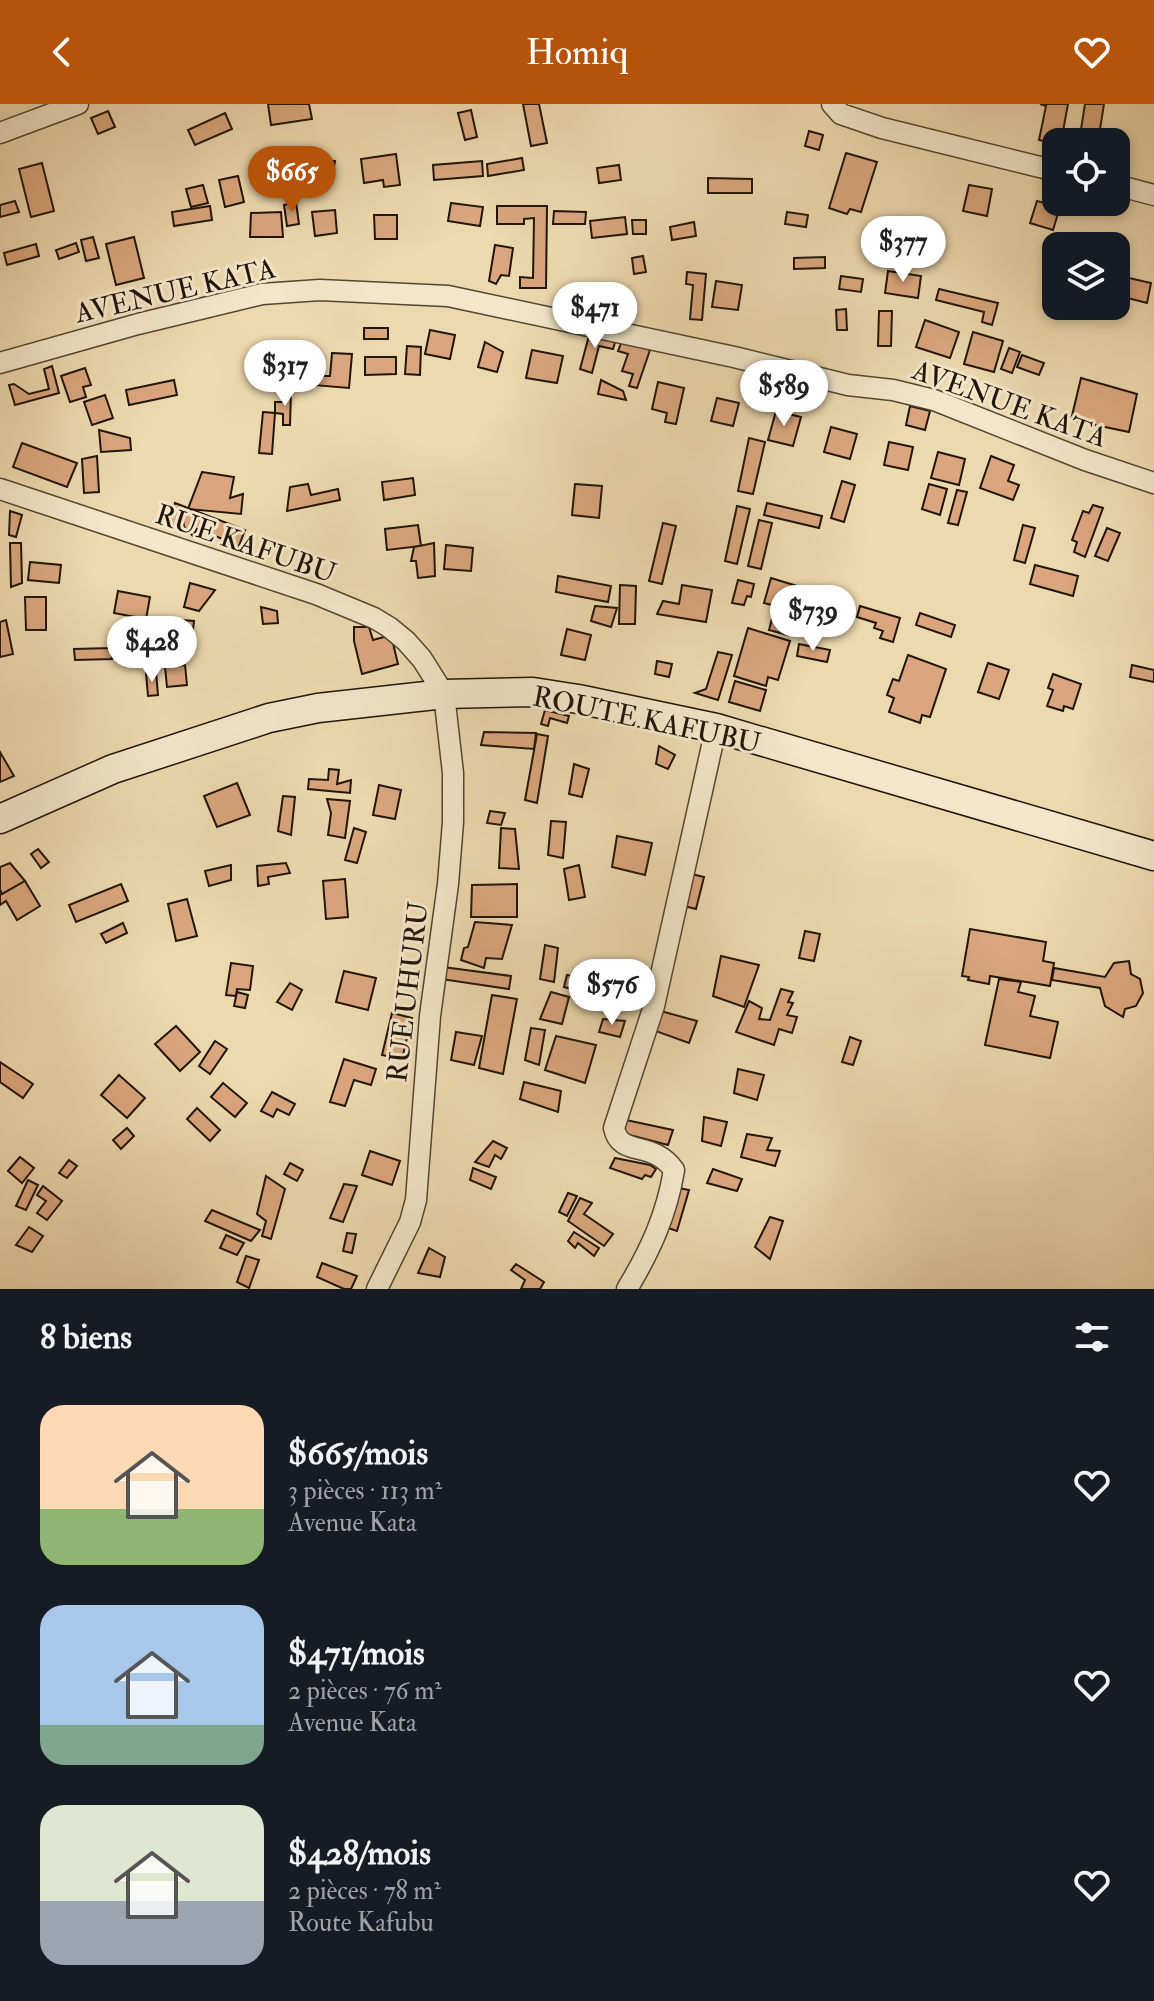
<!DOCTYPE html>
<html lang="fr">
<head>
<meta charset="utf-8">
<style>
	:root { --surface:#171b24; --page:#20242c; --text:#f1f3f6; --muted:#9ea1a6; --accent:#b45309 }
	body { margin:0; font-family:"IM FELL Double Pica",serif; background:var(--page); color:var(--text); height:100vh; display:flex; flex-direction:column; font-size:30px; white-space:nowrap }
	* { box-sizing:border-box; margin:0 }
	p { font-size:26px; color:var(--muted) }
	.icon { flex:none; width:44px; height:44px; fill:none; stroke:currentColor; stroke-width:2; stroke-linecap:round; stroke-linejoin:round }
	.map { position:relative; height:1185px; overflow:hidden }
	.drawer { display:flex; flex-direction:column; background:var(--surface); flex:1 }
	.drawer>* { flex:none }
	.fabs { position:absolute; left:1042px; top:24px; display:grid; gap:16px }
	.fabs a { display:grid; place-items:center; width:88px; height:88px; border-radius:16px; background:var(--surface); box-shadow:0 4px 12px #0003; font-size:40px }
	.price { position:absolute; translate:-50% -68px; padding:0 18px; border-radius:28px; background:#fff; color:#222; font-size:26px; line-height:52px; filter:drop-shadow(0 2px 4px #0008) }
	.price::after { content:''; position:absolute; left:50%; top:48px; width:24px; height:18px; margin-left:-12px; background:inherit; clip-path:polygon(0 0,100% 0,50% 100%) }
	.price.current { background:var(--accent); color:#fff }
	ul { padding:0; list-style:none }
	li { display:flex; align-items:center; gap:24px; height:200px; padding:0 40px }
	li span { display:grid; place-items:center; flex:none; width:224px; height:160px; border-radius:24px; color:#555 }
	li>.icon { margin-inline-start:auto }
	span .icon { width:96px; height:96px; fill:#fffc; stroke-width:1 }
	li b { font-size:34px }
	h2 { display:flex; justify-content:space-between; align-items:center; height:96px; padding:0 40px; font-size:34px }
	header { display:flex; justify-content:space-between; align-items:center; height:104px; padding:0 40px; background:var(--accent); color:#fff; font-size:36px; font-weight:600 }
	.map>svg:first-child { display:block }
	.building { fill:#dba67d; stroke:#201509; stroke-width:2 }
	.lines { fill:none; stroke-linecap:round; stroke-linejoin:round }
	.street-casing { stroke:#534632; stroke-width:23 }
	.secondary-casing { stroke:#201509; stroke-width:31 }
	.street { stroke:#f3e6ca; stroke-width:20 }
	.secondary { stroke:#f3e6ca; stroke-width:28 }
	.labels { text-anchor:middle; stroke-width:6; stroke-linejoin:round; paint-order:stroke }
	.street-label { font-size:28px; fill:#201509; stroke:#f3e6ca }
</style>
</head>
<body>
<header><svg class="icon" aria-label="back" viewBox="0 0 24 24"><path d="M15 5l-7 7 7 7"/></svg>Homiq<svg class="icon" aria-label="heart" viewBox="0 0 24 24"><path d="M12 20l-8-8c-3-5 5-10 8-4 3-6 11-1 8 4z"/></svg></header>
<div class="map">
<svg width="1154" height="1185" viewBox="0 0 1154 1185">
	<rect width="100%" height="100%" fill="#edd9ae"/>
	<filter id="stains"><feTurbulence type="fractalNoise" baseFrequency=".0025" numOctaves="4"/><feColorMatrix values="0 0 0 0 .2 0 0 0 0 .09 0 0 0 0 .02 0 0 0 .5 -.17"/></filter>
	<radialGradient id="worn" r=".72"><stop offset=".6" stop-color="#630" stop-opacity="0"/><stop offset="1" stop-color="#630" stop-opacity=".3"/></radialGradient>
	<g class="building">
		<path d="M268 0H309L312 15 271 21Z"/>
		<path d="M523 0H539L547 39 531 42Z"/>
		<path d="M1040 0H1068L1061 38 1056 40 1039 36 1046 2Z"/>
		<path d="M1085 0H1104L1098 38H1079Z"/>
		<path d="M471 6 477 33 465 36 458 9Z"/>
		<path d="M108 7 115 23 98 30 91 14Z"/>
		<path d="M225 9 232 25 195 41 188 26Z"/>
		<path d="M809 27 823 31 819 46 805 42Z"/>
		<path d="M846 49 877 58 861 108 850 105 847 110 829 104Z"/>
		<rect x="283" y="50" width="9" height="20"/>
		<path d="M396 50 400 81 384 83 383 76 364 79 361 55Z"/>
		<path d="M300 52 335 57 331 80 296 75Z"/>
		<path d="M522 54 524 66 488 72 487 60Z"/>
		<path d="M482 57 483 72 434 76 433 61Z"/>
		<path d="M42 59 54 107 31 113 19 65Z"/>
		<path d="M619 61 621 76 599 79 597 64Z"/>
		<path d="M238 72 244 98 225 103 219 76Z"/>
		<path d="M708 74 752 75V89H708Z"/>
		<path d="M203 81 208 99 191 103 186 85Z"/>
		<path d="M969 81 992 85 987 112 963 107Z"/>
		<path d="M15 97 19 108 0 113V101Z"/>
		<path d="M1037 97 1060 103 1053 126 1030 119Z"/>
		<path d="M296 98 299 120 287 122 284 101Z"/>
		<path d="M451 99 483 103 480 122 448 117Z"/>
		<path d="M210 102 212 116 174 122 172 108Z"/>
		<path d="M497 102H547L546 184H520V173L533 174 534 114 524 115V120H497Z"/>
		<path d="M335 106 337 129 315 132 312 108Z"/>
		<path d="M554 107 586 108 585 120H553Z"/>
		<path d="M281 108 283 133H250L251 109Z"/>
		<path d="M787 108 808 111 806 123 785 120Z"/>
		<path d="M374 111H397V135H375Z"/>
		<path d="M625 113 627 130 592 134 590 117Z"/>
		<path d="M632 116H646V130H633Z"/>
		<path d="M694 118 696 132 672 136 670 123Z"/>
		<path d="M897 119 932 123 930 137 895 133Z"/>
		<path d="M93 133 99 154 86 157 81 136Z"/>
		<path d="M134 133 144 174 116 181 106 140Z"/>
		<path d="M76 139 79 148 59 155 56 146Z"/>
		<path d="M36 140 39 152 7 161 4 149Z"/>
		<path d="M495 141 513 144 509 172 501 171 496 180 489 177Z"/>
		<path d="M643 152 646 168 634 170 632 154Z"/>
		<path d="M825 153V164L794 165V154Z"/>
		<path d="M888 167 921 172 918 194 885 189Z"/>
		<path d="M687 168 706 170 702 216 690 215 693 181 686 180Z"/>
		<path d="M841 172 863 175 861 188 839 185Z"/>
		<path d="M1129 174 1151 179 1147 199 1124 193Z"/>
		<path d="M716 177 742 181 738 206 712 203Z"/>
		<path d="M939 185 998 199 992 221 982 218 984 208 936 196Z"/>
		<path d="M846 205 847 226H837L836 206Z"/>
		<path d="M879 207H892L891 242H878Z"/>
		<path d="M925 216 959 228 950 254 916 243Z"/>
		<rect x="364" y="224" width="24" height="11"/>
		<path d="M430 226 455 231 450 255 425 250Z"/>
		<path d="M590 228 616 235 613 245 599 242 592 269 580 265Z"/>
		<path d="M973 228 1003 237 994 268 964 260Z"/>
		<path d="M622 237 650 246 637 284 629 282 633 270 622 267 628 250 618 247Z"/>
		<path d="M485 238 503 248 497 268 478 263Z"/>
		<path d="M407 242 421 243 420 271 405 270Z"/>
		<path d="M1009 244 1020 248 1012 269 1001 265Z"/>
		<path d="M532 246 563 252 557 279 526 274Z"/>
		<path d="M332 249 352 250 349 284 313 281 318 272H330Z"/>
		<path d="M1022 251 1044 259 1039 271 1017 263Z"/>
		<path d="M365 253H396V270L365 271Z"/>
		<path d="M52 262 59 289 15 301 9 281 14 280 29 290 49 285 44 265Z"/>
		<path d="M85 264 91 281 83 283 86 293 70 298 61 272Z"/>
		<path d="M1081 274 1137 290 1129 328 1071 316Z"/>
		<path d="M174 276 177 291 129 301 126 286Z"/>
		<path d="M601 276 623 287 626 296 598 290Z"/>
		<path d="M658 278 684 284 676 320 665 318 667 309 652 305Z"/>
		<path d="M285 287H291L290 321H283V310L275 309V298H284Z"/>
		<path d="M105 291 113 314 92 321 84 298Z"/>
		<path d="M717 294 739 299 733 322 711 317Z"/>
		<path d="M910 302 930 307 925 326 906 321Z"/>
		<path d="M776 307 801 313 793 342 768 336Z"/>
		<path d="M263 308 275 309 272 350 259 349Z"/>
		<path d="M831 323 857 330 850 355 824 348Z"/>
		<path d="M99 326 130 334 131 346 101 348Z"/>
		<path d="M749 334 765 338 753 390 738 387Z"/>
		<path d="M889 338 913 343 908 366 884 361Z"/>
		<path d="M22 339 77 359 67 383 13 363Z"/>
		<path d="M938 348 965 355 959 381 931 374Z"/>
		<path d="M97 352 99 388 84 389 82 355Z"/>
		<path d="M991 352 1014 361 1008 377 1019 381 1013 396 980 384Z"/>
		<path d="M202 368 234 373 230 394 243 390 241 410 188 405Z"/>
		<path d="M413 374 415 391 384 396 382 378Z"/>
		<path d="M842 377 855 381 844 418 831 414Z"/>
		<path d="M308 380 311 391 338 385 340 396 287 407 290 383Z"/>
		<path d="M575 380 602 382 599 414 572 411Z"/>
		<path d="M929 380 947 385 940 411 922 405Z"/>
		<path d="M957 386 967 388 958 421 948 419Z"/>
		<path d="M175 399 245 426 237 447 221 441 223 435 197 425 193 432 184 423 183 416 174 424 166 421Z"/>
		<path d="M767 399 822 412 819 424 764 411Z"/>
		<path d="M1093 401 1103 404 1085 453 1074 448 1077 438 1072 436 1083 407 1089 409Z"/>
		<path d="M737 402 750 405 737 460 725 457Z"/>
		<path d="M10 407 22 411 16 433 9 431Z"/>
		<path d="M759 416 772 419 761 465 748 462Z"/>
		<path d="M663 419 676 422 662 480 649 477Z"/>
		<path d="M418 421 421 442 387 446 385 425Z"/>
		<path d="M1023 421 1035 424 1025 459 1014 456Z"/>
		<path d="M1107 424 1120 429 1108 457 1095 452Z"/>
		<path d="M10 439H21L22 479 11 483Z"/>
		<path d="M434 439 435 472 418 474 416 457H411L414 443Z"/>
		<path d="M446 441 473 444 471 467 444 465Z"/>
		<path d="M30 458 61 461 59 479 28 476Z"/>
		<path d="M1035 461 1078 472 1073 492 1030 480Z"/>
		<path d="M558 472 611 482 608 498 556 488Z"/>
		<path d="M771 474 797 482 791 505 795 506 788 531 769 526 774 507 782 509 783 504 764 499Z"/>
		<path d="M738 476 754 480 751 493 747 492 744 501 732 499Z"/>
		<path d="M190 479 215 486 199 507 184 503Z"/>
		<path d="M620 481 636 482 635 520H619Z"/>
		<path d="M682 481 712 486 706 518 657 510 663 497 679 500Z"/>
		<path d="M118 487 150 493 146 515 114 509Z"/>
		<path d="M807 487 850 496 847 512 816 505 815 512 802 509Z"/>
		<path d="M25 493H46V526H26Z"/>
		<path d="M595 502 617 504 611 523 591 517Z"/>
		<path d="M860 502 900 514 893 538 880 534 883 527 874 524 876 519 857 513Z"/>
		<path d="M261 503 277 507 278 519 263 520Z"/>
		<path d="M920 509 955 521 951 533 916 521Z"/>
		<path d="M169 515 194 517 192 534 168 532Z"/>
		<path d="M6 516 13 550 0 553V518Z"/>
		<path d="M354 523H369L373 536 391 531 398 560 362 570 354 537Z"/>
		<path d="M748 524 790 537 778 576 768 573 766 582 734 572Z"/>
		<path d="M567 525 591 531 585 556 561 551Z"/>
		<path d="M799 540 830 546 827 558 797 552Z"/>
		<path d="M111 544 112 555 75 556 74 545Z"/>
		<path d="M718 548 732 551 718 596 695 589 706 585Z"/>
		<path d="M908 551 946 565 930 613 922 611 920 619 889 608 894 594 887 591 893 575 899 577Z"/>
		<path d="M657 557 672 560 669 573 655 570Z"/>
		<path d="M988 559 1009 566 999 595 978 588Z"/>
		<path d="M185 561 187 581 167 583 165 563Z"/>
		<path d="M1132 561 1154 566V578L1130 573Z"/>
		<path d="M156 568 158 591 148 592 146 569Z"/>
		<path d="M1053 570 1081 580 1073 605 1064 602 1063 607 1047 602 1053 586 1048 584Z"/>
		<path d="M735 577 766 586 760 607 729 598Z"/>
		<path d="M545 606 569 612 567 619 550 614 548 622 541 620Z"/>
		<path d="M484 628 536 629 534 645 481 641Z"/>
		<path d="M537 630 548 632 537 699 525 696Z"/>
		<path d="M659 642 675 651 668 665 656 660Z"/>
		<path d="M0 648 14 672 0 678Z"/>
		<path d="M574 660 589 665 582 693 569 690Z"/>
		<path d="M329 665 339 666 337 680 351 676 350 689 308 685 309 675 328 676Z"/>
		<path d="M237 679 250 711 217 723 204 692Z"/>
		<path d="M379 681 401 686 395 715 373 711Z"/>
		<path d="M283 692 295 693 291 731 278 727Z"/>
		<path d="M327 695 350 697 345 734 328 731 331 709Z"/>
		<path d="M490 707 505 709 501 721 487 719Z"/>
		<path d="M551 717 566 718 563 754 548 751Z"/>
		<path d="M354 724 366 728 357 759 345 756Z"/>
		<path d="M501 724 515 725 519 765 499 764Z"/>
		<path d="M617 732 652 739 645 771 612 763Z"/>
		<path d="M38 745 49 758 41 764 31 750Z"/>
		<path d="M10 759 25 777 2 790 0 786V763Z"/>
		<path d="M286 759 290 769 268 773 269 780 258 782 257 762Z"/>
		<path d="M231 761V776L209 782 205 767Z"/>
		<path d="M579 761 585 793 569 796 564 765Z"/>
		<path d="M687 769 704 773 696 805 680 801Z"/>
		<path d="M345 775 348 813 326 815 323 777Z"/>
		<path d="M25 777 40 802 17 816 6 797 0 801V786L2 790Z"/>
		<path d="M121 780 128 797 76 818 69 801Z"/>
		<path d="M517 780V813H471L472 781Z"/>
		<path d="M187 795 197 832 176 837 168 800Z"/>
		<path d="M475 818 512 821 502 855 486 854 484 864 461 856 464 844 468 843Z"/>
		<path d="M123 819 127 829 106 839 101 830Z"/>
		<path d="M970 825 1046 838 1043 857 1054 859 1050 882 990 872 989 880 968 876 969 873 962 872Z"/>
		<path d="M805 827 820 830 814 857 799 854Z"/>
		<path d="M545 841 558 844 554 878 540 875Z"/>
		<path d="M721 852 759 861 744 903 713 892Z"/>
		<path d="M1129 857 1131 870 1140 875 1143 889 1136 902 1125 905 1123 913 1105 902 1100 884 1052 876 1054 864 1105 873 1114 859Z"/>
		<path d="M231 859 253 862 250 886 237 885 236 892 226 891Z"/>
		<path d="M443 863 511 872 509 885 441 875Z"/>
		<path d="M344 867 376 874 368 906 336 898Z"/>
		<path d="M567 871 613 879 598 892 564 883Z"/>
		<path d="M999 875 1021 878 1018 888 1035 892 1030 912 1058 918 1050 954 985 941Z"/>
		<path d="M290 879 302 886 292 906 277 898Z"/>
		<path d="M781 885 793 888 788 898 793 899 787 911 797 913 792 929 779 925 774 941 736 928 749 897 762 904 759 915 770 916Z"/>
		<path d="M237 888 248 891 245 904 234 902Z"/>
		<path d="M551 888 569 893 562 920 540 915Z"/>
		<path d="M492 891 517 895 503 970 479 964Z"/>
		<path d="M657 906 697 917 689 939 650 925Z"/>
		<path d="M392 909 412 914 402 955 382 951Z"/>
		<path d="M603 915 625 917 620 933 599 928Z"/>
		<path d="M176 922 200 948 180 967 155 940Z"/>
		<path d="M531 924 545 926 539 961 525 956Z"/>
		<path d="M456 928 482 932 474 961 451 956Z"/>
		<path d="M556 932 596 941 585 979 545 966Z"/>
		<path d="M850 933 861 937 853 961 842 958Z"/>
		<path d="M215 937 227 945 210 970 199 962Z"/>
		<path d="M344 955 376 965 371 981 354 976 345 1002 330 998Z"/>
		<path d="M0 958 33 980 23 994 0 978Z"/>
		<path d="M738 965 764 971 757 996 734 989Z"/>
		<path d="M119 971 145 994 127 1014 101 991Z"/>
		<path d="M524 978 561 987 558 1008 520 995Z"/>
		<path d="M223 979 247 999 235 1013 211 993Z"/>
		<path d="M272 988 295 1000 289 1011 277 1005 273 1013 261 1007Z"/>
		<path d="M197 1004 220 1026 210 1037 187 1015Z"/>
		<path d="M704 1013 727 1018 721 1042 702 1037Z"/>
		<path d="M626 1016 673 1026 668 1041 622 1029Z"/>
		<path d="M127 1024 134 1032 121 1045 113 1036Z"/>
		<path d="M747 1030 772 1034 767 1046 780 1047 775 1062 741 1053Z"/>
		<path d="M493 1037 507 1044 501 1055 495 1051 489 1063 475 1058Z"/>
		<path d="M370 1047 400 1057 392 1081 362 1071Z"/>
		<path d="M20 1053 34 1064 22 1079 8 1067Z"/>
		<path d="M615 1054 650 1061 656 1065 651 1073 645 1071 642 1075 610 1064Z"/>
		<path d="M69 1056 77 1062 67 1074 59 1069Z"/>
		<path d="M290 1059 303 1066 297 1077 284 1070Z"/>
		<path d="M473 1064 496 1073 491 1085 470 1076Z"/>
		<path d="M713 1065 742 1075 737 1087 707 1079Z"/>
		<path d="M266 1072 285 1085 271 1135 262 1132 266 1117 257 1110Z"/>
		<path d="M28 1076 38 1081 26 1106 16 1102Z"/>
		<path d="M344 1080 357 1082 343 1118 330 1114Z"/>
		<path d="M43 1082 62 1097 47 1116 37 1109 46 1097 37 1091Z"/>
		<path d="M673 1083 689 1086 677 1127 662 1122Z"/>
		<path d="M568 1089 577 1092 567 1112 559 1108Z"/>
		<path d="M580 1094 592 1099 584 1110 613 1130 604 1142 568 1117Z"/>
		<path d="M212 1106 260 1126 251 1137 205 1117Z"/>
		<path d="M770 1113 783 1117 770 1155 755 1143Z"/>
		<path d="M29 1123 43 1132 32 1148 16 1141Z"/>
		<path d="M574 1128 599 1144 594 1152 578 1139 575 1144 568 1137Z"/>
		<path d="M347 1129 356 1130 352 1149 343 1147Z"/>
		<path d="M226 1131 244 1139 237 1151 220 1144Z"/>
		<path d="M429 1144 445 1153 440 1173 418 1169Z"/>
		<path d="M246 1152 259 1156 249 1184 237 1178Z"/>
		<path d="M322 1159 357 1172 351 1185H344L317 1173Z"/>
		<path d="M516 1160 544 1178 540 1185H521L525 1176 511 1166Z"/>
	</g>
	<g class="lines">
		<g class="street-casing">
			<g id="street">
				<path d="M832 0 841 10 882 24 1056 67"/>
				<path d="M0 29 78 0"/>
				<path d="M1116 81 1154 91"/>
				<path d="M0 259 138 220 262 190 320 186 448 192 734 253 848 281 893 286 934 296 1085 356 1154 379"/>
				<path d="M0 385 316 490 374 514 389 523 406 537 422 555 444 590 453 669V718L448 780 430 912 416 1096 410 1118 377 1185"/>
				<path d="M627 1185C650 1147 667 1110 674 1066 652 1035 620 1054 614 1024L654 902 716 624"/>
			</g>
		</g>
		<g class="secondary-casing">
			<path id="secondary" d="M0 715 113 665 269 614 318 604 444 590 533 588 578 595 716 624 1154 752"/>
		</g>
		<use href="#street" class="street"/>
		<use href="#secondary" class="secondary"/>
	</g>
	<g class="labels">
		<g class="street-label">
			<text transform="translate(175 186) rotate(-13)" y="10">AVENUE KATA</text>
			<text transform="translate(1010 299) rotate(20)" y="10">AVENUE KATA</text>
			<text transform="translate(246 439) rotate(19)" y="10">RUE KAFUBU</text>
			<text transform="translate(647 615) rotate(12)" y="10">ROUTE KAFUBU</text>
			<text transform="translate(407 888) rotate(-83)" y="10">RUE UHURU</text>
		</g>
	</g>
	<rect width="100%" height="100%" filter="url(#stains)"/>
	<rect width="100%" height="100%" fill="url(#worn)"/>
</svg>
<div class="fabs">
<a><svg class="icon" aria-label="locate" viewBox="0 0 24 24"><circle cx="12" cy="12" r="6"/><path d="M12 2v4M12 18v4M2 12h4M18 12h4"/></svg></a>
<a><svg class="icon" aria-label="layers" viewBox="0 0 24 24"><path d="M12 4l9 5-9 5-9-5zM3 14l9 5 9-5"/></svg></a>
</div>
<b class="price current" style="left:292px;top:110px">$665</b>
<b class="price" style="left:903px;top:180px">$377</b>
<b class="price" style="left:595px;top:246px">$471</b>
<b class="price" style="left:285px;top:304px">$317</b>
<b class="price" style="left:784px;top:324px">$589</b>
<b class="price" style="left:813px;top:549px">$739</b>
<b class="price" style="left:152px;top:580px">$428</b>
<b class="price" style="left:612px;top:923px">$576</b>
</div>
<section class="drawer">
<h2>8 biens<svg class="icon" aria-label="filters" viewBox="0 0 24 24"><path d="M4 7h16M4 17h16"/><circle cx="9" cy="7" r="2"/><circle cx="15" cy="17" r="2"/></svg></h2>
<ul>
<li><span style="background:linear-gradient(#ffd9b3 65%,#8fb573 0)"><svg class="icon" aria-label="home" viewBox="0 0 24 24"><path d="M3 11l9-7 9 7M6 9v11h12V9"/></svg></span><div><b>$665/mois</b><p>3 pièces · 113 m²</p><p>Avenue Kata</p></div><svg class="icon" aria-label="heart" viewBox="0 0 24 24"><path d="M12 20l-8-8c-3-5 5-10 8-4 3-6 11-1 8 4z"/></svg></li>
<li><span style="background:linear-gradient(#a9c7e8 75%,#7fa58c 0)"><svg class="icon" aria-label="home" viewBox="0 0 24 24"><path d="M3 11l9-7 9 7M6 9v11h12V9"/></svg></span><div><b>$471/mois</b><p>2 pièces · 76 m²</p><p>Avenue Kata</p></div><svg class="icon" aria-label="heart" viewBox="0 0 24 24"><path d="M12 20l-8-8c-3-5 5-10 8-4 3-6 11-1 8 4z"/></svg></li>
<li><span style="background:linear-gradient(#dfe7d0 60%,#9aa5b1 0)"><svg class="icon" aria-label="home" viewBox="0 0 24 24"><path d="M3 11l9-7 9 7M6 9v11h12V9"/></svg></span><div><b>$428/mois</b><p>2 pièces · 78 m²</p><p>Route Kafubu</p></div><svg class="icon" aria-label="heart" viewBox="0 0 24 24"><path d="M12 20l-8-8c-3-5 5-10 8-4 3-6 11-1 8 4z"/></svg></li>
</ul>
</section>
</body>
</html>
